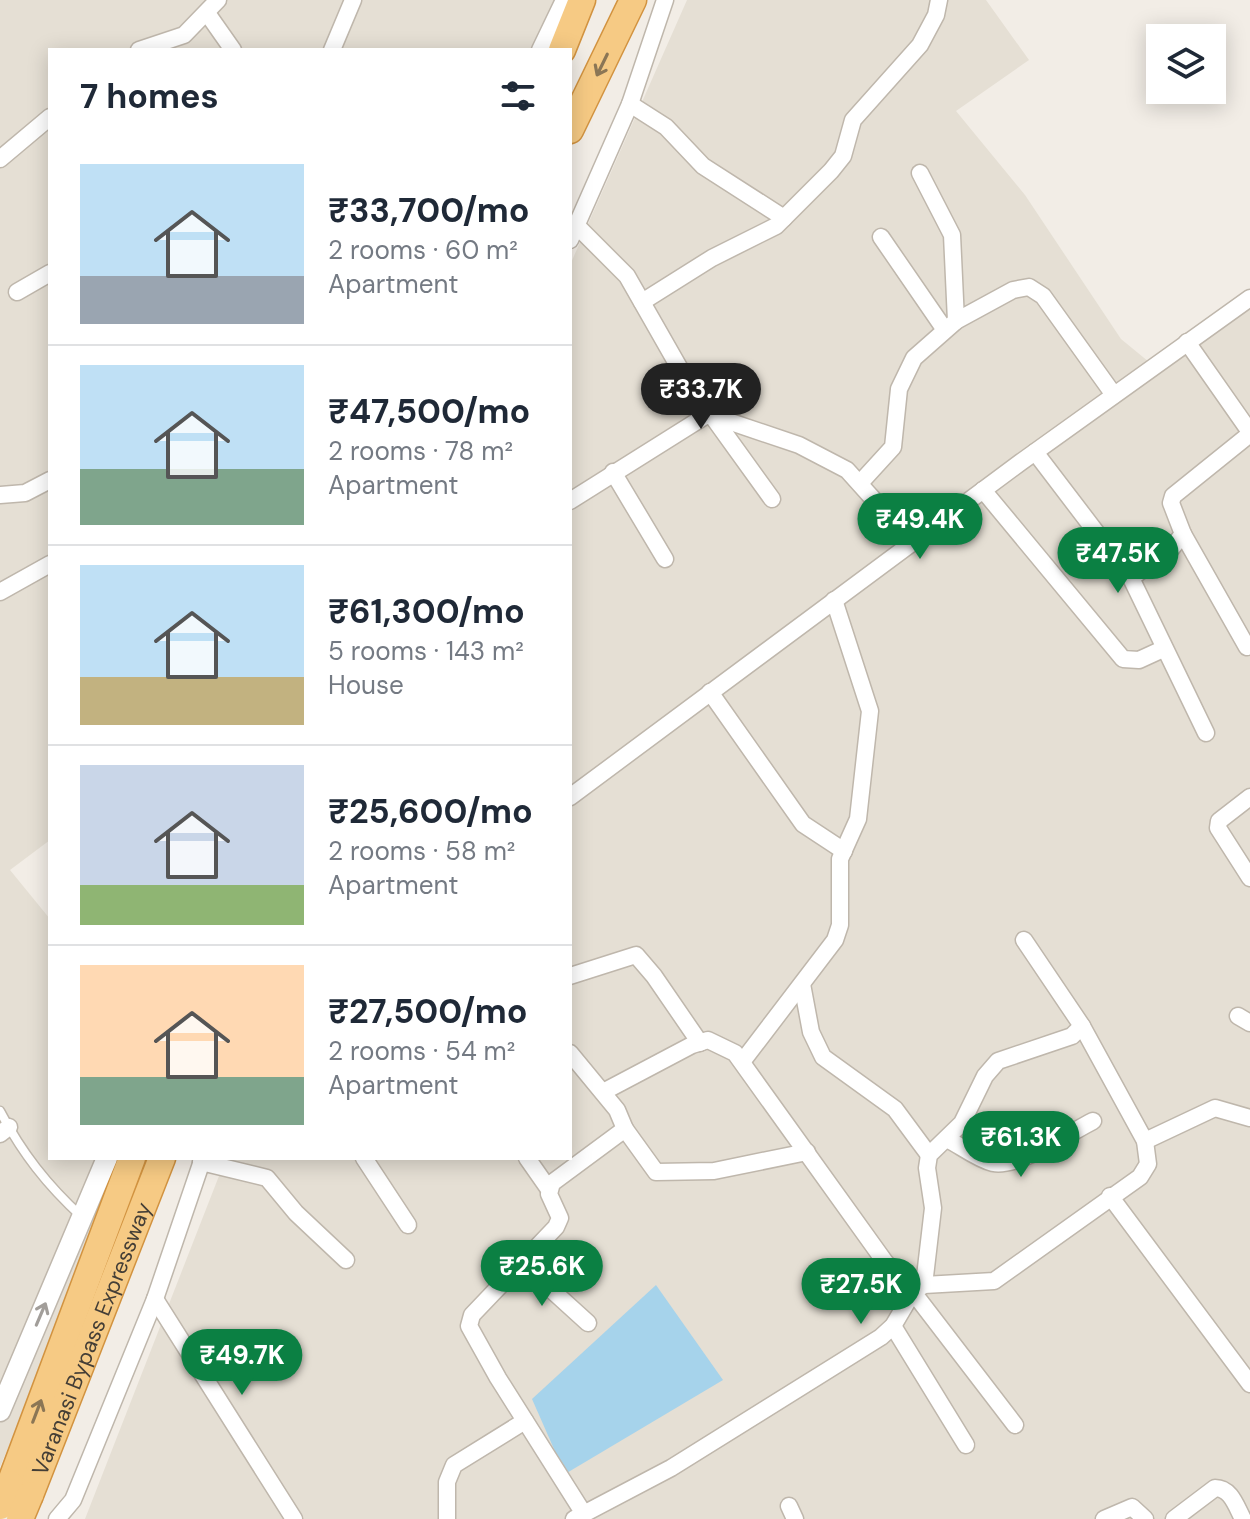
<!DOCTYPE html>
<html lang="en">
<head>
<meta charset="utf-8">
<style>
	:root { --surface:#fff; --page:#f2f2f3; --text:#1f2937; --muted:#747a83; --line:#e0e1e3; --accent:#0b8043 }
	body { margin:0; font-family:"DM Sans",sans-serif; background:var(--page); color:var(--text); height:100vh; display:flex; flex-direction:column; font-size:30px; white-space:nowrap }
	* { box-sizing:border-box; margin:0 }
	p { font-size:26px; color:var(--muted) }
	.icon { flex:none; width:44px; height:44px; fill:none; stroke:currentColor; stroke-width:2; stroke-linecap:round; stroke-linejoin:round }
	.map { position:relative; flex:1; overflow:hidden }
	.panel { position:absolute; left:48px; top:48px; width:524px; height:1112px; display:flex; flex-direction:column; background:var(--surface); border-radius:0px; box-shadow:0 4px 20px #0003 }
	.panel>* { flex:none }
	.tools { position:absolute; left:1146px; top:24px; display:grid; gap:16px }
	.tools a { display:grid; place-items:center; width:80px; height:80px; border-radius:0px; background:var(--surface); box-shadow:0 4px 20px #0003; font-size:40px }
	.price { position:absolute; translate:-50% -68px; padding:0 18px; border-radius:28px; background:var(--accent); color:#fff; font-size:26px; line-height:52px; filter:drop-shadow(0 2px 4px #0008) }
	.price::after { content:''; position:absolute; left:50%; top:48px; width:24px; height:18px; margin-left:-12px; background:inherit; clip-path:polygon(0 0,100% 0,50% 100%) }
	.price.on { background:#222; color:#fff }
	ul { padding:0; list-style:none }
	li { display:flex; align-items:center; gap:24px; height:200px; padding:0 32px }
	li+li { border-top:2px solid var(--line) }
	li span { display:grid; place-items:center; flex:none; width:224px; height:160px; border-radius:0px; color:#555 }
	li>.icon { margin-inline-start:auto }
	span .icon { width:96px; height:96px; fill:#fffc; stroke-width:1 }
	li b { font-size:34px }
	h2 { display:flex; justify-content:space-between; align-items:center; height:96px; padding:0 32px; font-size:34px }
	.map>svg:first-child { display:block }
	.residential { fill:#e5dfd4 }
	.water { fill:#a6d3eb }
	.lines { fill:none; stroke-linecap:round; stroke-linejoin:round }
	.service-casing { stroke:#bfb7ac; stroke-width:11 }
	.minor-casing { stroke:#bfb7ac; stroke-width:19 }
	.tertiary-casing { stroke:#bfb7ac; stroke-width:23 }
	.trunk-casing { stroke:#d29340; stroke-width:29 }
	.service { stroke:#fff; stroke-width:8 }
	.minor { stroke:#fff; stroke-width:16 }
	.tertiary { stroke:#fff; stroke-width:20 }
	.trunk { stroke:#f6ca84; stroke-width:26 }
	.trunk-bridge-casing { stroke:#d29340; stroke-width:29; stroke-linecap:butt }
	.trunk-bridge { stroke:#f6ca84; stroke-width:26 }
	.oneway { stroke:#8b7655 }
	.oneway2 { stroke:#a29e9a }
	.labels { text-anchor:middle; stroke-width:6; stroke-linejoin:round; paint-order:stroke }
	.street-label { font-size:22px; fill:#443e36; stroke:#fff }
</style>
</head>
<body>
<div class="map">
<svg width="1250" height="1519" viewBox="0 0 1250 1519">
	<rect width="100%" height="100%" fill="#f2ede6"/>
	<g class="residential">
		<path d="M0 0H573L553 50H50V840L10 870 50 919V1158H129L0 1467Z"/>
		<path d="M687 0H986L1029 60 956 111 1025 195 1121 339 1160 371 1250 309V1519H85L226 1158H570V265Z"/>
	</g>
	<path class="water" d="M656 1285 723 1380 565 1474 532 1399Z"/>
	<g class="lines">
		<g class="service-casing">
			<path id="service" d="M0 1111C22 1153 47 1185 82 1217"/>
		</g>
		<g class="minor-casing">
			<g id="minor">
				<path d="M207 13 233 50"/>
				<path d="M139 50 184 35 218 0"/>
				<path d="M332 50 353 0"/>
				<path d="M540 50 564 0"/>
				<path d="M630 104 666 127 703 166 784 218"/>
				<path d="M0 159 50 117"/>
				<path d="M920 173 952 235 956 321"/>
				<path d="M576 225 627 276 696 397 716 417 799 445 847 470 912 542"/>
				<path d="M881 237 945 330"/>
				<path d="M570 240 630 104 665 0"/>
				<path d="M17 292 50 273"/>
				<path d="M642 302 712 258 776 226 831 171 843 156 853 120 920 45 936 15 939 0"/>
				<path d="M1187 342 1250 432"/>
				<path d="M1035 452 1131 578 1206 733"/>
				<path d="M613 472 665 559"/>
				<path d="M861 482 893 447 899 389 914 358 956 321 1013 290 1029 287 1043 296 1114 395"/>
				<path d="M983 490 1123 659 1139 660 1163 649"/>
				<path d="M0 495 25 493 50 480"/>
				<path d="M570 501 710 413 772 499"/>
				<path d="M1183 534 1247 647"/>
				<path d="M1131 578 1171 549 1183 534 1171 503 1173 496 1250 434"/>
				<path d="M0 592 50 564"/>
				<path d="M710 692 803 824 844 851"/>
				<path d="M570 797 1021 462 1250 298"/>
				<path d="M1250 797 1219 821 1218 828 1250 878"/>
				<path d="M570 976 636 955 654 976 700 1043"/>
				<path d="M802 984 811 1032 823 1057 895 1109 929 1155"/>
				<path d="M1238 1016 1250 1023"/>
				<path d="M570 1053 617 1110 625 1129 552 1183 549 1194 560 1218 556 1227 472 1315 469 1326 498 1378 584 1514"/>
				<path d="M742 1062 835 940 840 925V859L858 819 870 711 834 600"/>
				<path d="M603 1092 692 1045 708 1040 735 1053 885 1262 913 1292 1015 1425"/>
				<path d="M625 1129 656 1172 714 1171 807 1152"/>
				<path d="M0 1134 9 1127"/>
				<path d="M947 1139C961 1146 977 1159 993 1163 1019 1168 1069 1133 1093 1121"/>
				<path d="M1145 1141 1215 1108 1250 1118"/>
				<path d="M364 1158 408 1225"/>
				<path d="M527 1158 548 1188"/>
				<path d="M201 1162 267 1178 296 1213 346 1260"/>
				<path d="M1110 1196 1250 1384"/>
				<path d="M523 1264 588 1323"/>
				<path d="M924 1285 933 1208 927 1168 929 1155 962 1123 985 1076 998 1061 1072 1036 1082 1026 1024 940"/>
				<path d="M155 1299 294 1519"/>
				<path d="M893 1326 966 1445"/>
				<path d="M789 1506 795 1519"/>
				<path d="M57 1519 73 1500 155 1299 203 1158"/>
				<path d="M447 1519V1482L454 1465 525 1421"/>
				<path d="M574 1519 671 1468 881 1337 893 1326 913 1292 924 1285 994 1281 1140 1177 1148 1164 1145 1141 1082 1026"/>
				<path d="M1104 1519 1132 1507 1145 1519"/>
				<path d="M1174 1519 1215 1488C1231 1488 1236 1506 1243 1519"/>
			</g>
		</g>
		<g class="tertiary-casing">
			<path id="tertiary" d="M0 1411 107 1158"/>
		</g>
		<g class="trunk-casing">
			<g id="trunk">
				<path d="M562 50 582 0"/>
				<path d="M570 130 633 0"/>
				<path d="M10 1484 132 1158"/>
				<path id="s1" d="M30 1495 162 1158"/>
			</g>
		</g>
		<use href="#service" class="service"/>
		<use href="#minor" class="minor"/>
		<use href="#tertiary" class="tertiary"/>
		<use href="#trunk" class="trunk"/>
		<g class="trunk-bridge-casing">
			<g id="trunk-bridge">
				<path d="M0 1506 10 1484"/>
				<path d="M20 1519 30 1495"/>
			</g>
		</g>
		<use href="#trunk-bridge" class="trunk-bridge"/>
	</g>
	<defs><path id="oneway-shaft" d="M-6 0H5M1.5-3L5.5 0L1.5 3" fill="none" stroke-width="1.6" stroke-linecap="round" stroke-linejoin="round" transform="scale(2)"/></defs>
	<g class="oneway">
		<use href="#oneway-shaft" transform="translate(602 65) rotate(116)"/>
		<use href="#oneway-shaft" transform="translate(37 1411) rotate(-69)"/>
	</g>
	<use class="oneway2" href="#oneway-shaft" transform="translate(41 1314) rotate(-67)"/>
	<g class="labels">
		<g class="street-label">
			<text dy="8" stroke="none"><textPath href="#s1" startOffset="168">Varanasi Bypass Expressway</textPath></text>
		</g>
	</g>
</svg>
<div class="tools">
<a><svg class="icon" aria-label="layers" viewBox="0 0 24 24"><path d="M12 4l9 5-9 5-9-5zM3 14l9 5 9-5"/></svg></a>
</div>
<b class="price on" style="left:701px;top:431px">₹33.7K</b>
<b class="price" style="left:920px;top:561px">₹49.4K</b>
<b class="price" style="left:1118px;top:595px">₹47.5K</b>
<b class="price" style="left:1021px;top:1179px">₹61.3K</b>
<b class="price" style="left:542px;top:1308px">₹25.6K</b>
<b class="price" style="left:861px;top:1326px">₹27.5K</b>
<b class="price" style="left:242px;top:1397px">₹49.7K</b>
<section class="panel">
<h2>7 homes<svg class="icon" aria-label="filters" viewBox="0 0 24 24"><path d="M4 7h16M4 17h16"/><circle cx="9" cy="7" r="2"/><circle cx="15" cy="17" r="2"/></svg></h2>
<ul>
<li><span style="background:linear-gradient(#bfe0f5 70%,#9aa5b1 0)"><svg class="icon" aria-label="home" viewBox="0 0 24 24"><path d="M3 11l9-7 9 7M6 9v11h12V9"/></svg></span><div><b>₹33,700/mo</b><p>2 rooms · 60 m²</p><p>Apartment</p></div></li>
<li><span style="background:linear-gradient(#bfe0f5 65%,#7fa58c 0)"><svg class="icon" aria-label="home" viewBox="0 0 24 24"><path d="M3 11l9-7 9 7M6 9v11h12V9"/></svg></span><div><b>₹47,500/mo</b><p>2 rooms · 78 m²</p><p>Apartment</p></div></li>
<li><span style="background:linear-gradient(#bfe0f5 70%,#c2b280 0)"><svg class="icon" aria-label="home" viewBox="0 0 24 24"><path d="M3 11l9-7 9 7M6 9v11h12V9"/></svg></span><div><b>₹61,300/mo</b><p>5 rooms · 143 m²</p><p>House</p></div></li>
<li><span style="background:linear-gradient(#c9d6e8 75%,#8fb573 0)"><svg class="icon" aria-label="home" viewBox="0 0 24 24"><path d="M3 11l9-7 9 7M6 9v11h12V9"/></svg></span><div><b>₹25,600/mo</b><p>2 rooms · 58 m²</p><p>Apartment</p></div></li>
<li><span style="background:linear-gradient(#ffd9b3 70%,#7fa58c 0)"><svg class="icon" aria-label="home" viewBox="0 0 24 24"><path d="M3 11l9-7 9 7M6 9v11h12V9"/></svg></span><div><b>₹27,500/mo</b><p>2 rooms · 54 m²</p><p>Apartment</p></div></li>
</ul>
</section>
</div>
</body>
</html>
